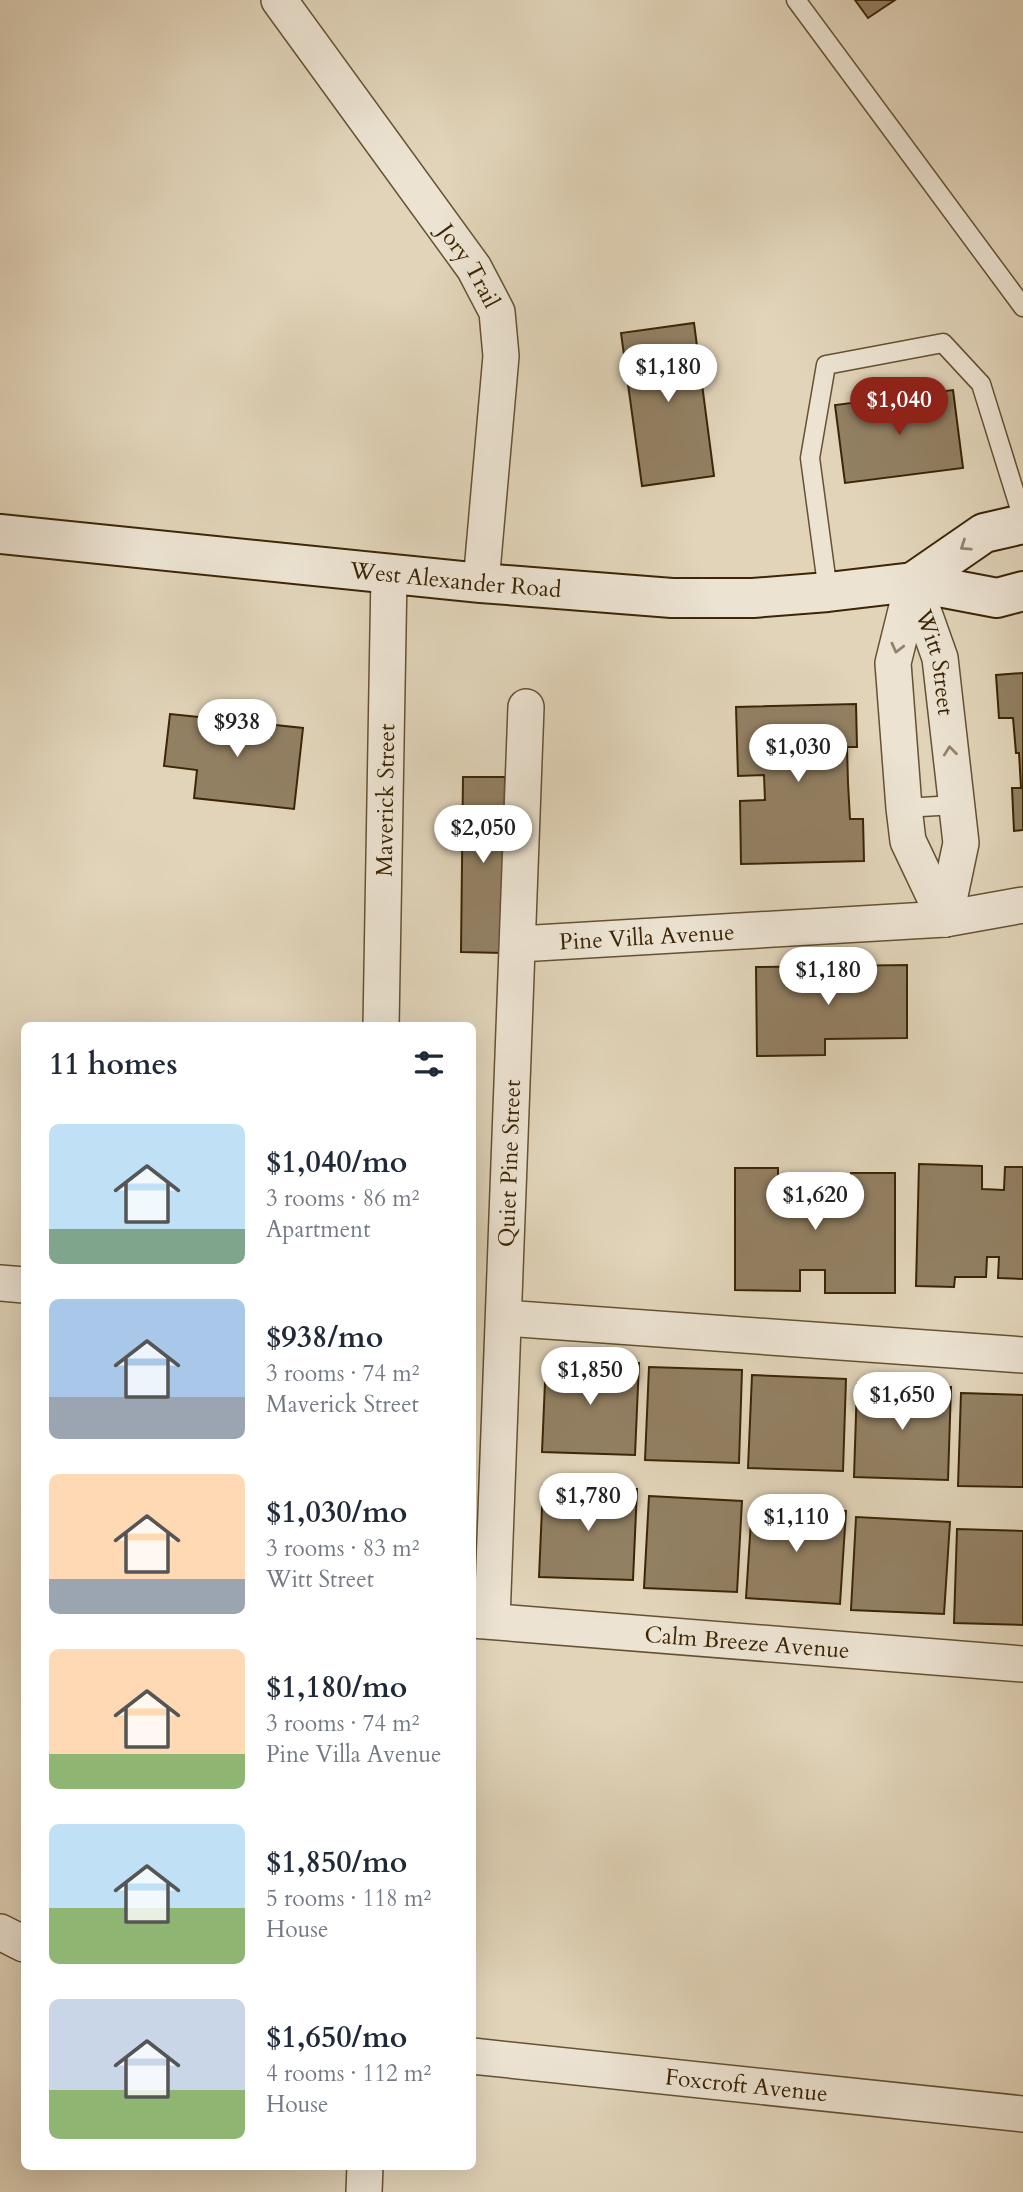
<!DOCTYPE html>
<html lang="en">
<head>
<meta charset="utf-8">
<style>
	:root { --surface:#fff; --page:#f6f6f7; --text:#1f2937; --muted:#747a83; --accent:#8f2418 }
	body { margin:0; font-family:Cardo,serif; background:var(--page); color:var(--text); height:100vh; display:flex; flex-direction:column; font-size:26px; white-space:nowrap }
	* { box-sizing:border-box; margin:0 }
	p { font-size:23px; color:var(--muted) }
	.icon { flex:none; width:38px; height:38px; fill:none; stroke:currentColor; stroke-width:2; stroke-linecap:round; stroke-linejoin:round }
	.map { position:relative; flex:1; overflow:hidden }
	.drawer { position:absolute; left:21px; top:1022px; width:455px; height:1148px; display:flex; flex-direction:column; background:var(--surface); border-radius:10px; box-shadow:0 7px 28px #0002 }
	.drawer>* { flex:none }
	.price { position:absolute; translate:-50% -60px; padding:0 16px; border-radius:24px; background:#fff; color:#222; font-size:23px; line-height:46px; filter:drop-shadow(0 2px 4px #0008) }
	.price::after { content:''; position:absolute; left:50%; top:42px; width:21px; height:16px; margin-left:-10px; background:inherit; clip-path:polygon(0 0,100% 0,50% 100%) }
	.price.active { background:var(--accent); color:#fff }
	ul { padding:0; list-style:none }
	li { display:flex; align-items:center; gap:21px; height:175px; padding:0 28px }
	li span { display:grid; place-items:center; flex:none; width:196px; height:140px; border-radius:10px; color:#555 }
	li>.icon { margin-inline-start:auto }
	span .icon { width:84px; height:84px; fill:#fffc; stroke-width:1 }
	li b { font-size:30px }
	h2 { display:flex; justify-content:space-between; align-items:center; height:84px; padding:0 28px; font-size:30px }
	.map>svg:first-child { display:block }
	.building { fill:#928063; stroke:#3c2605; stroke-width:2 }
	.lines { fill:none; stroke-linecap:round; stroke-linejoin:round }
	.service-casing { stroke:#655232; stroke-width:21 }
	.minor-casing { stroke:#655232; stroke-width:38 }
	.secondary-casing { stroke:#3c2605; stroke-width:42 }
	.service { stroke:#ece3d2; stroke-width:18 }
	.minor { stroke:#ece3d2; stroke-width:35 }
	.secondary { stroke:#ece3d2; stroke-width:38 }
	.oneway { stroke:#94846c }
	.labels { text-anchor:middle; stroke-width:5; stroke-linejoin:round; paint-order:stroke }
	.street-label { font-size:23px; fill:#3c2605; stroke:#ece3d2 }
</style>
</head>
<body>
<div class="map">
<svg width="1023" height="2192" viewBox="0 0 1023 2192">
	<rect width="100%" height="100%" fill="#e1d4b9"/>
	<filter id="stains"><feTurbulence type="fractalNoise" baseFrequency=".00286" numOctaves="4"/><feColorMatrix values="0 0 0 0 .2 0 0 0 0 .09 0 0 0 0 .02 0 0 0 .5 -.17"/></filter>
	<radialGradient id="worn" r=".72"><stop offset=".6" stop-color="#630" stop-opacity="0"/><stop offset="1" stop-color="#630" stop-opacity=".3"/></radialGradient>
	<g class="building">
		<path d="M855 0H895L868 18Z"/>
		<path d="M694 323 714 476 642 486 621 333Z"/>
		<path d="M953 390 963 468 845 483 835 405Z"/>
		<path d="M1023 673V830L1014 831 1012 788H1021L1019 753H1016L1013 718H999L996 675Z"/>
		<path d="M856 704 857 747H847L848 783 850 819H863L864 861 741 864 740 801 765 800 764 775 738 776 736 707Z"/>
		<path d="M170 714 303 728 294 809 194 798 197 770 164 766Z"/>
		<path d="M463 777H505L503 953 461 952Z"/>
		<path d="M907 965V1038L825 1039V1055L757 1056 756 967Z"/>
		<path d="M919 1164 982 1166V1189L1004 1190 1005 1167H1023V1279L998 1278 999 1257H987L986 1277H955L954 1287 916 1286Z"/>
		<path d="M735 1168H778V1179L814 1181H851V1173H895V1293H825V1270H800V1291L735 1290Z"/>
		<path d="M546 1359 639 1363 635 1455 542 1452Z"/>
		<path d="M649 1367 742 1370 739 1463 645 1460Z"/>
		<path d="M752 1375 846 1379 843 1471 748 1468Z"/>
		<path d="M857 1384 951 1387 948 1480 854 1477Z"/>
		<path d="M961 1393 1023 1395V1487L958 1486Z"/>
		<path d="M543 1485 637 1489 633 1580 539 1577Z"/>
		<path d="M649 1496 742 1501 737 1592 644 1588Z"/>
		<path d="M752 1505 846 1511 840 1604 746 1598Z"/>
		<path d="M856 1517 950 1522 944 1614 851 1610Z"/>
		<path d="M957 1529 1023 1531V1625L954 1623Z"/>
	</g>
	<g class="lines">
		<g class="service-casing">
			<g id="service">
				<path d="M796 0 1023 307"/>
				<path d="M828 592 810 458 826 365 943 343 981 384 1023 519"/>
				<path d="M904 808 955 805"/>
			</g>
		</g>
		<g class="minor-casing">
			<g id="minor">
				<path id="s1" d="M279 0 474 268 497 312 501 356 481 583"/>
				<path d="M913 582 893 663 904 808 908 841 945 919"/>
				<path id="s2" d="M913 582 940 658 961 843 945 919"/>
				<path id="s3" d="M519 944 945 919 1023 905"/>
				<path id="s4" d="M381 1026 389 574"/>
				<path d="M0 1283 24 1285"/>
				<path d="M504 1318 1023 1355"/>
				<path id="s5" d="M472 1620 1023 1664"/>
				<path id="s6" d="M492 1620 526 707"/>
				<path d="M0 1932 24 1944"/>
				<path id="s7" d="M472 2056 1023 2114"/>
				<path d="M364 2192 365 2166"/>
			</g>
		</g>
		<g class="secondary-casing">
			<g id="secondary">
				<path id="s8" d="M0 534 481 583 672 598H753L828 592 913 582 997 598 1023 591"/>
				<path d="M913 582 984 533 1023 524"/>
			</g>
		</g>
		<use href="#service" class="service"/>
		<use href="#minor" class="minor"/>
		<use href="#secondary" class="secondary"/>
	</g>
	<defs><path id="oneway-chevron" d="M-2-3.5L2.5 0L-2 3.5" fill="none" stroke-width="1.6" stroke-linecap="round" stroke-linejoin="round" transform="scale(1.75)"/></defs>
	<g class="oneway">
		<use href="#oneway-chevron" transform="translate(965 546) rotate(146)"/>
		<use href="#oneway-chevron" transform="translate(897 648) rotate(104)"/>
		<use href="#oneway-chevron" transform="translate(950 751) rotate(-96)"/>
	</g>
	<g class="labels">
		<g class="street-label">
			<text dy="8" stroke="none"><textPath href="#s1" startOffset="327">Jory Trail</textPath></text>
			<text dy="8" stroke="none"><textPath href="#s8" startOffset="458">West Alexander Road</textPath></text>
			<text dy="8" stroke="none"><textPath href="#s2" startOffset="84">Witt Street</textPath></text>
			<text dy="8" stroke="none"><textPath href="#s4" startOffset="226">Maverick Street</textPath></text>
			<text dy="8" stroke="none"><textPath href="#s3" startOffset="128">Pine Villa Avenue</textPath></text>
			<text dy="8" stroke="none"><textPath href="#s6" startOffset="457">Quiet Pine Street</textPath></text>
			<text dy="8" stroke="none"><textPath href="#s5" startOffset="276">Calm Breeze Avenue</textPath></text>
			<text dy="8" stroke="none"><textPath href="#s7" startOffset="276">Foxcroft Avenue</textPath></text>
		</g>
	</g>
	<rect width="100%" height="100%" filter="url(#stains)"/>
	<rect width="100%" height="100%" fill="url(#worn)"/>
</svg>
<b class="price" style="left:668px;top:404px">$1,180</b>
<b class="price active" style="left:899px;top:437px">$1,040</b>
<b class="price" style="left:237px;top:759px">$938</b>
<b class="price" style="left:798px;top:784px">$1,030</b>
<b class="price" style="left:483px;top:865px">$2,050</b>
<b class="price" style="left:828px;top:1007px">$1,180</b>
<b class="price" style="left:815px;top:1232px">$1,620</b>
<b class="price" style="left:590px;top:1407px">$1,850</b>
<b class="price" style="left:902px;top:1432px">$1,650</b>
<b class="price" style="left:588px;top:1533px">$1,780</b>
<b class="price" style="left:796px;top:1554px">$1,110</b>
<section class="drawer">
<h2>11 homes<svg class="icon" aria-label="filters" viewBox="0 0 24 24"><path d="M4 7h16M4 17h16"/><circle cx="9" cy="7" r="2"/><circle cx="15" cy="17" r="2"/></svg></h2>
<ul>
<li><span style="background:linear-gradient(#bfe0f5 75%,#7fa58c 0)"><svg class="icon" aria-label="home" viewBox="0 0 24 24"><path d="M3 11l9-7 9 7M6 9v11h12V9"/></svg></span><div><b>$1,040/mo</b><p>3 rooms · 86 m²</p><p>Apartment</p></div></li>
<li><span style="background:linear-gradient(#a9c7e8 70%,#9aa5b1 0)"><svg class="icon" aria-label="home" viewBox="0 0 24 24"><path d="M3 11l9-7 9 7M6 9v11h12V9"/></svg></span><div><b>$938/mo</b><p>3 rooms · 74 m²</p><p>Maverick Street</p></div></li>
<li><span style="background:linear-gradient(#ffd9b3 75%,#9aa5b1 0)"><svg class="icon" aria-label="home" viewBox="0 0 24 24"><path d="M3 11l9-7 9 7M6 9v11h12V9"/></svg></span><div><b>$1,030/mo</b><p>3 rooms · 83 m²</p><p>Witt Street</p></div></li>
<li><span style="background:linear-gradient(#ffd9b3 75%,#8fb573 0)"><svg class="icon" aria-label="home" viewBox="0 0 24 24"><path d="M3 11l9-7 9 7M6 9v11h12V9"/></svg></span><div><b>$1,180/mo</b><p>3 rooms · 74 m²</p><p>Pine Villa Avenue</p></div></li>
<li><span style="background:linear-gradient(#bfe0f5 60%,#8fb573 0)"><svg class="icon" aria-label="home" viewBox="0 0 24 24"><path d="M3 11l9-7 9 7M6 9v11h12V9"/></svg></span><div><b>$1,850/mo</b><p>5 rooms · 118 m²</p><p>House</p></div></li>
<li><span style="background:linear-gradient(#c9d6e8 65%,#8fb573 0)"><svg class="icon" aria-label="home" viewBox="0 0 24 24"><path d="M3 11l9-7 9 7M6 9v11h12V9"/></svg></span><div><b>$1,650/mo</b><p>4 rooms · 112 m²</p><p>House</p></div></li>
</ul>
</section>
</div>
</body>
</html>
